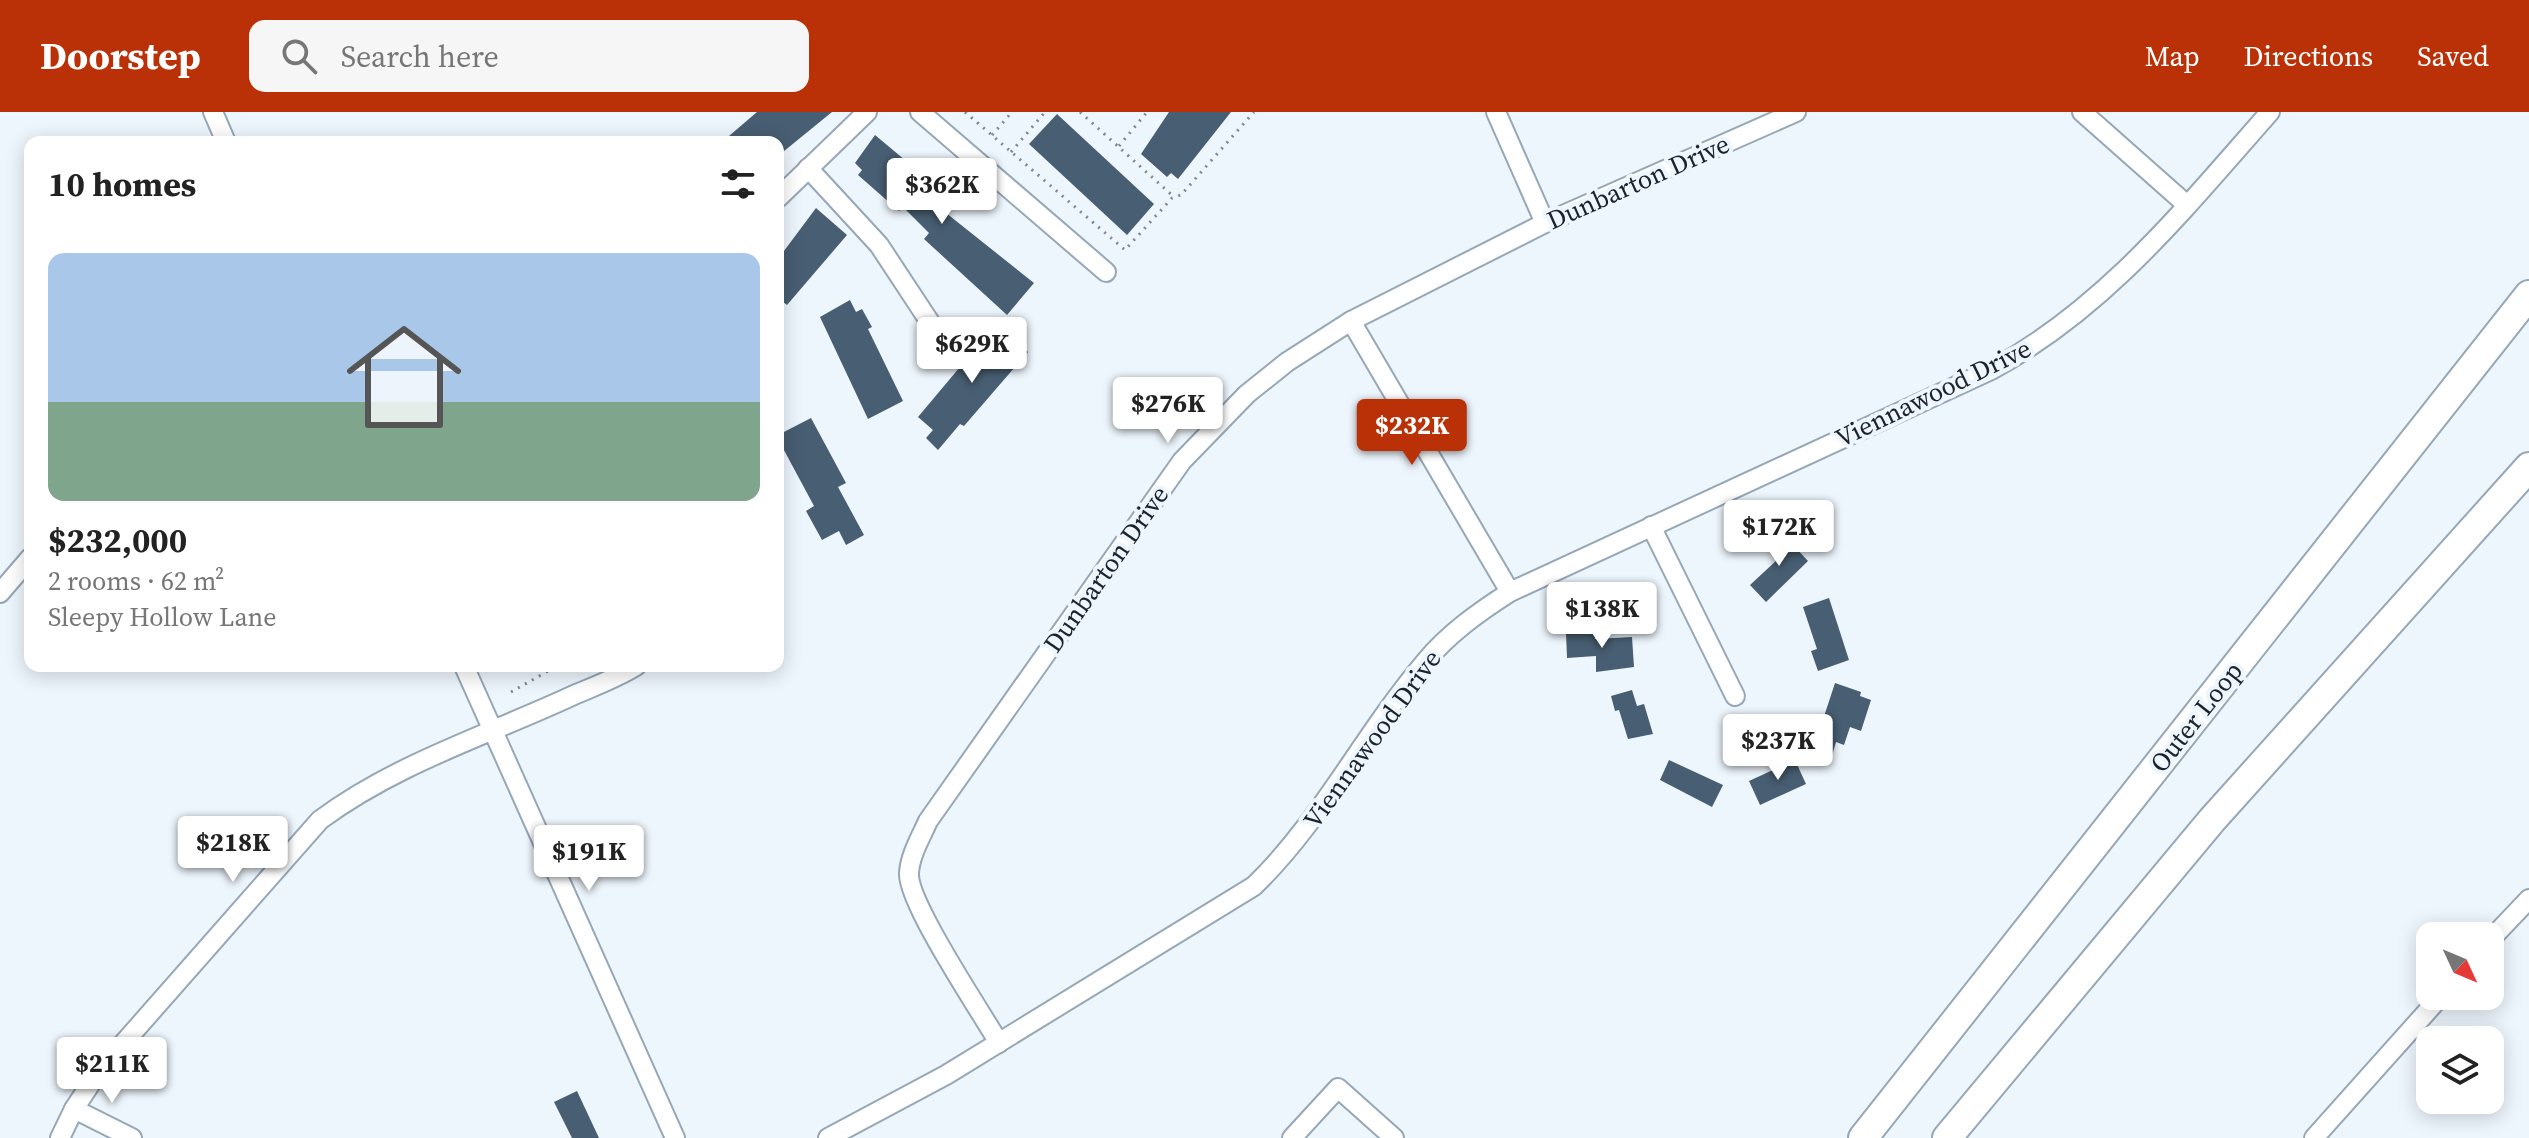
<!DOCTYPE html>
<html lang="en">
<head>
<meta charset="utf-8">
<style>
	:root { --surface:#fff; --page:#f6f6f6; --text:#222; --muted:#767676; --line:#e0e0e0; --accent:#ba3107 }
	body { margin:0; font-family:"Source Serif 4",serif; background:var(--page); color:var(--text); height:100vh; display:flex; flex-direction:column; font-size:30px; white-space:nowrap }
	* { box-sizing:border-box; margin:0 }
	p { font-size:26px; color:var(--muted) }
	.icon { flex:none; width:44px; height:44px; fill:none; stroke:currentColor; stroke-width:2; stroke-linecap:round; stroke-linejoin:round }
	.map { position:relative; flex:1; overflow:hidden }
	.sheet { position:absolute; left:24px; top:24px; width:760px; height:536px; display:flex; flex-direction:column; background:var(--surface); border-radius:16px; box-shadow:0 4px 20px #0003 }
	.sheet>* { flex:none }
	.needle { width:52px; rotate:134deg }
	.fabs { position:absolute; left:2416px; top:810px; display:grid; gap:16px }
	.fabs a { display:grid; place-items:center; width:88px; height:88px; border-radius:16px; background:var(--surface); box-shadow:0 4px 20px #0003; font-size:40px }
	.price { position:absolute; translate:-50% -68px; padding:0 18px; border-radius:8px; background:#fff; color:#222; font-size:26px; line-height:52px; filter:drop-shadow(0 2px 4px #0008) }
	.price::after { content:''; position:absolute; left:50%; top:48px; width:24px; height:18px; margin-left:-12px; background:inherit; clip-path:polygon(0 0,100% 0,50% 100%) }
	.price.selected { background:var(--accent); color:#fff }
	ul { padding:0; list-style:none }
	li { display:grid; align-content:center; gap:16px; height:424px; padding:0 24px }
	li+li { border-top:2px solid var(--line) }
	li span { display:grid; place-items:center; height:248px; border-radius:16px; color:#555 }
	li>.icon { margin-inline-start:auto }
	span .icon { width:144px; height:144px; fill:#fffc; stroke-width:1 }
	li b { font-size:34px }
	h2 { display:flex; justify-content:space-between; align-items:center; height:96px; padding:0 24px; font-size:34px }
	header { display:flex; align-items:center; gap:48px; box-sizing:border-box; height:112px; padding:0 40px; background:var(--accent); color:#fff }
	header strong { font-size:38px }
	nav { display:flex; gap:44px; margin-inline-start:auto; font-size:28px }
	.search { width:560px; height:72px; background:var(--page); display:flex; align-items:center; gap:20px; box-sizing:border-box; padding:0 28px; border-radius:16px; color:var(--muted); font-size:30px }
	.map>svg:first-child { display:block }
	.building { fill:#485e72 }
	.lines { fill:none; stroke-linecap:round; stroke-linejoin:round }
	.minor-casing { stroke:#96a7b7; stroke-width:22 }
	.highway-casing { stroke:#96a7b7; stroke-width:32 }
	.path { stroke:#828990; stroke-width:3; stroke-dasharray:2 6; stroke-linecap:butt }
	.minor { stroke:#fff; stroke-width:18 }
	.highway { stroke:#fff; stroke-width:28 }
	.labels { text-anchor:middle; stroke-width:8; stroke-linejoin:round; paint-order:stroke }
	.street-label { font-size:26px; fill:#1c2229; stroke:#eef6fd }
</style>
</head>
<body>
<header>
<strong>Doorstep</strong>
<div class="search"><svg class="icon" aria-label="search" viewBox="0 0 24 24"><circle cx="10" cy="10" r="6"/><path d="M15 15l6 6"/></svg>Search here</div>
<nav><a>Map</a><a>Directions</a><a>Saved</a></nav>
</header>
<div class="map">
<svg width="2529" height="1026" viewBox="0 0 2529 1026">
	<rect width="100%" height="100%" fill="#eef6fd"/>
	<g class="building">
		<path d="M757 0H832L778 44V30H722Z"/>
		<path d="M1169 0H1231L1178 67 1171 61 1167 65 1141 42Z"/>
		<path d="M1057 2 1154 92 1127 123 1029 32Z"/>
		<path d="M875 23 936 74 926 85 1034 171 1007 203 924 127 929 121 903 95 899 99 858 63 862 58 855 51Z"/>
		<path d="M816 96 847 123 787 193 778 186V147Z"/>
		<path d="M850 188 856 200 862 197 872 215 868 217 903 289 868 307 820 205Z"/>
		<path d="M996 212 1028 240 964 314 960 312 938 338 926 326 933 318 918 305Z"/>
		<path d="M811 306 846 371 838 375 864 423 846 433 839 419 822 428 806 399 814 394 778 327V323Z"/>
		<path d="M1783 422 1808 449 1766 490 1750 473 1778 447 1768 436Z"/>
		<path d="M1829 486 1849 548 1818 559 1811 539 1817 537 1803 495Z"/>
		<path d="M1595 520V527L1632 525 1634 555 1596 560V544L1567 546 1566 521Z"/>
		<path d="M1835 571 1861 580 1860 584 1871 588 1861 619 1850 615 1844 633 1836 630 1830 650 1811 644Z"/>
		<path d="M1632 578 1637 594 1644 592 1653 622 1628 627 1619 598 1615 599 1611 584Z"/>
		<path d="M1669 648 1723 673 1712 695 1660 668Z"/>
		<path d="M1795 648 1806 672 1760 693 1749 669Z"/>
		<path d="M577 979 599 1026H572L554 990Z"/>
	</g>
	<g class="lines">
		<g class="minor-casing">
			<g id="minor">
				<path d="M213 0 226 30"/>
				<path d="M920 0 1106 160"/>
				<path d="M1496 0 1545 111"/>
				<path d="M2082 0 2187 93"/>
				<path d="M808 56 879 133 935 218"/>
				<path d="M778 86 867 0"/>
				<path d="M1351 209 1510 480"/>
				<path d="M1651 414 1735 584"/>
				<path d="M0 481 30 446"/>
				<path d="M464 554 675 1026"/>
				<path d="M2490 828 2529 787"/>
				<path d="M999 931C981 900 907 790 909 761 910 743 921 725 928 709L1182 349 1247 282 1287 250 1351 209 1545 111 1796 0"/>
				<path d="M74 997 132 1026"/>
				<path d="M60 1026 74 997 99 959 320 708C397 651 488 623 574 583 595 574 617 566 636 554"/>
				<path d="M828 1026 946 963 1254 774C1322 708 1364 622 1425 550 1449 521 1479 500 1510 480L1991 258C2106 196 2185 96 2270 0"/>
				<path d="M1292 1026 1338 976 1394 1026"/>
				<path d="M2314 1026 2441 884"/>
			</g>
		</g>
		<g class="highway-casing">
			<g id="highway">
				<path d="M1863 1026 2529 183"/>
				<path d="M1947 1026 2212 708 2529 355"/>
			</g>
		</g>
		<g class="path">
			<path d="M965 0 1125 138 1172 86 1181 83 1254 0"/>
			<path d="M1080 0 1174 85"/>
			<path d="M992 23 1012 0"/>
			<path d="M1119 34 1147 0"/>
			<path d="M1011 40 1045 0"/>
			<path d="M511 580 557 554"/>
		</g>
		<use href="#minor" class="minor"/>
		<use href="#highway" class="highway"/>
	</g>
	<g class="labels">
		<g class="street-label">
			<text transform="translate(1638 70) rotate(-24)" y="9">Dunbarton Drive</text>
			<text transform="translate(1933 281) rotate(-26)" y="9">Viennawood Drive</text>
			<text transform="translate(1106 457) rotate(-55)" y="9">Dunbarton Drive</text>
			<text transform="translate(2196 605) rotate(-52)" y="9">Outer Loop</text>
			<text transform="translate(1372 627) rotate(-54)" y="9">Viennawood Drive</text>
		</g>
	</g>
</svg>
<div class="fabs">
<a><svg class="needle" viewBox="-14 -14 28 28"><path d="M0-13l5 13h-10z" fill="#e53935"/><path d="M0 13l5-13h-10z" fill="#767676"/></svg></a>
<a><svg class="icon" aria-label="layers" viewBox="0 0 24 24"><path d="M12 4l9 5-9 5-9-5zM3 14l9 5 9-5"/></svg></a>
</div>
<b class="price" style="left:942px;top:114px">$362K</b>
<b class="price" style="left:972px;top:273px">$629K</b>
<b class="price" style="left:1168px;top:333px">$276K</b>
<b class="price selected" style="left:1412px;top:355px">$232K</b>
<b class="price" style="left:1779px;top:456px">$172K</b>
<b class="price" style="left:1602px;top:538px">$138K</b>
<b class="price" style="left:1778px;top:670px">$237K</b>
<b class="price" style="left:233px;top:772px">$218K</b>
<b class="price" style="left:589px;top:781px">$191K</b>
<b class="price" style="left:112px;top:993px">$211K</b>
<section class="sheet">
<h2>10 homes<svg class="icon" aria-label="filters" viewBox="0 0 24 24"><path d="M4 7h16M4 17h16"/><circle cx="9" cy="7" r="2"/><circle cx="15" cy="17" r="2"/></svg></h2>
<ul>
<li><span style="background:linear-gradient(#a9c7e8 60%,#7fa58c 0)"><svg class="icon" aria-label="home" viewBox="0 0 24 24"><path d="M3 11l9-7 9 7M6 9v11h12V9"/></svg></span><div><b>$232,000</b><p>2 rooms · 62 m²</p><p>Sleepy Hollow Lane</p></div></li>
</ul>
</section>
</div>
</body>
</html>
